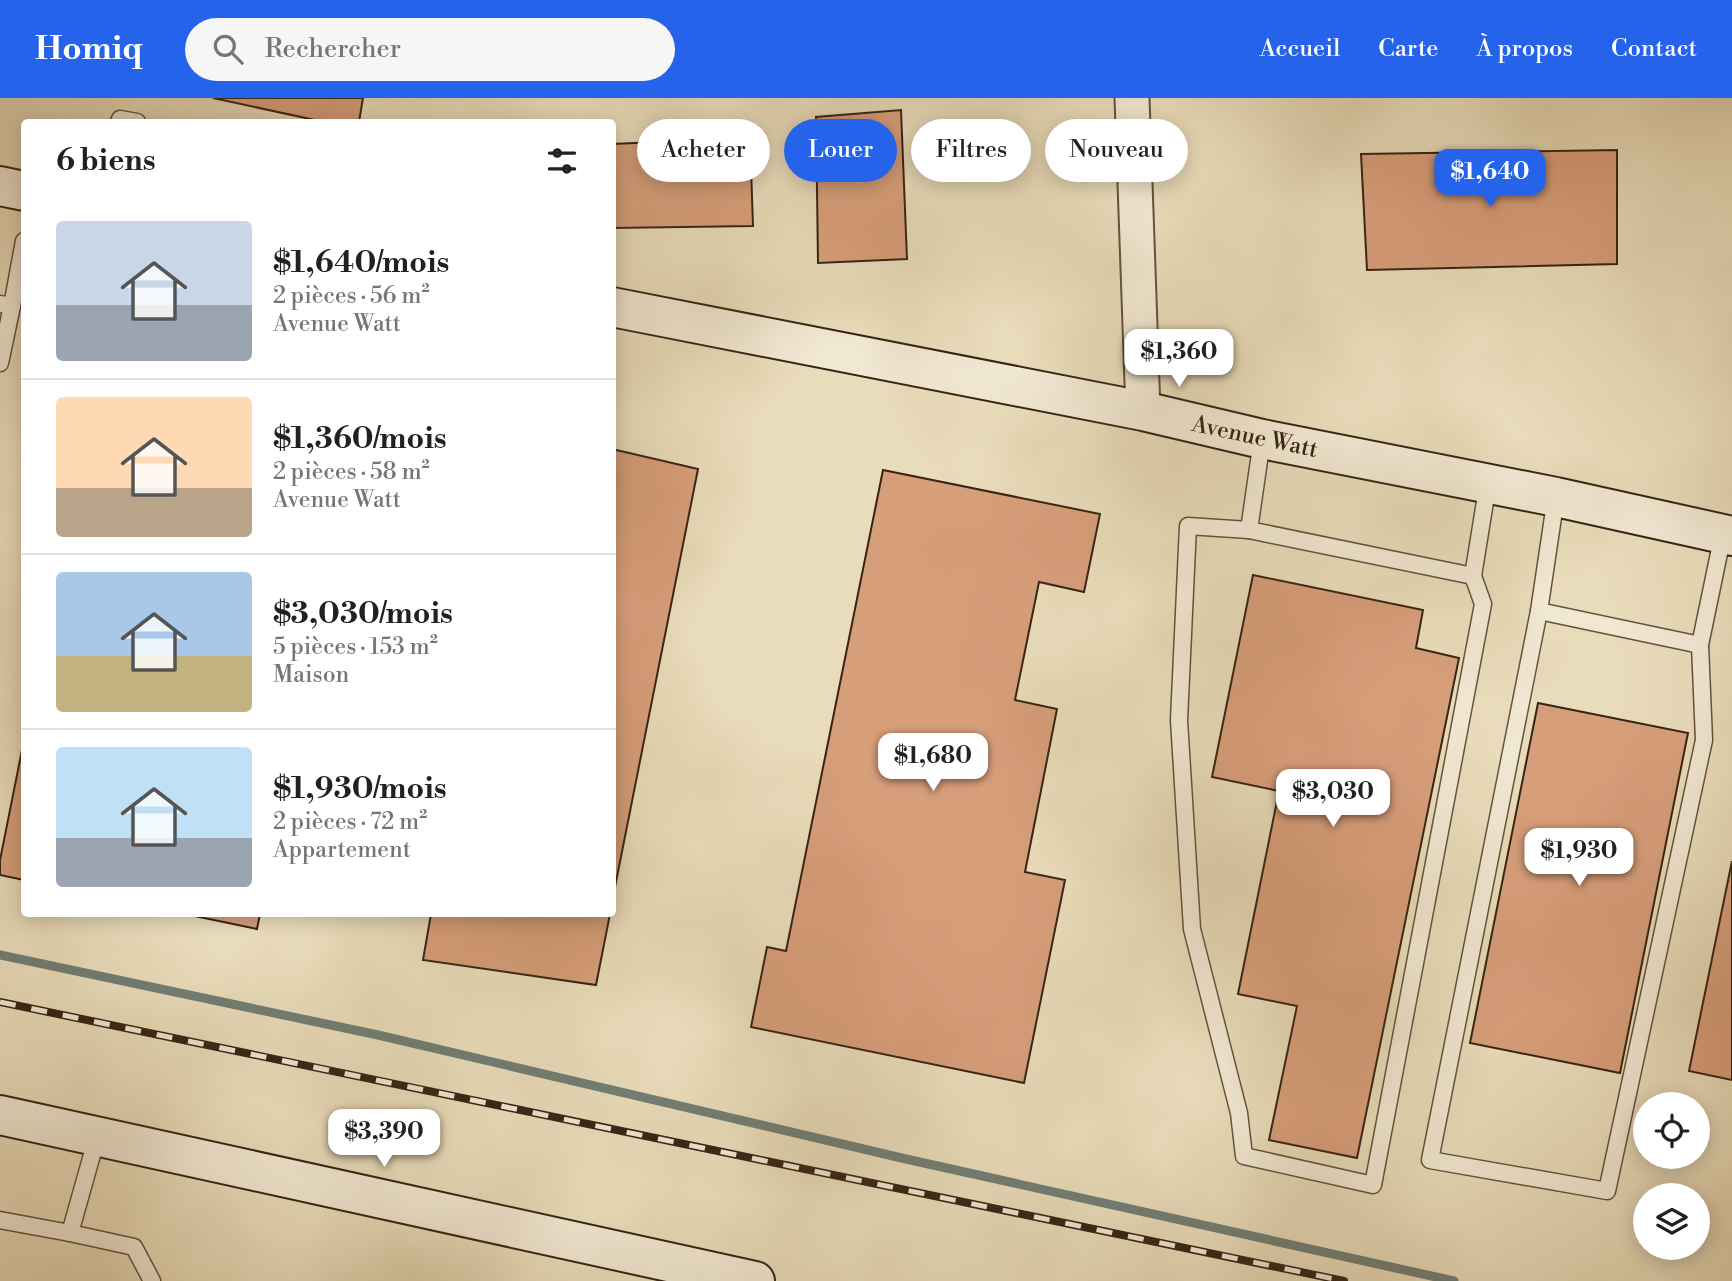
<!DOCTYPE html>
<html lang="fr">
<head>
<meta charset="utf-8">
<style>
	:root { --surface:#fff; --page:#f6f6f6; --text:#202124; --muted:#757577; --line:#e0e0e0; --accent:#2563eb }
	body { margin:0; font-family:"Libre Bodoni",serif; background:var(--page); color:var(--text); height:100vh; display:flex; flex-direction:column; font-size:26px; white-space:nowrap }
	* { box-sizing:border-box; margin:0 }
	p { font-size:23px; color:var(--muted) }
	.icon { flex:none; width:38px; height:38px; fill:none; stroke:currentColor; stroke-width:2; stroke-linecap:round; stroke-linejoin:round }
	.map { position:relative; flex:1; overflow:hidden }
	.sheet { position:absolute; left:21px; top:21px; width:595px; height:798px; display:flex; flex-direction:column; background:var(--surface); border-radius:7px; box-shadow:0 4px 18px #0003 }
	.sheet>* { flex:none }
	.hud { position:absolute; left:637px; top:21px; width:665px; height:63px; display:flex; gap:14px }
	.tools { position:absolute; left:1633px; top:994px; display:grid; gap:14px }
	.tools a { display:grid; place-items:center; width:77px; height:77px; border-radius:50%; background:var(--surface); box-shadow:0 4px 18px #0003; font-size:35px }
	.price { position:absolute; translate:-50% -60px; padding:0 16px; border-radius:14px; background:#fff; color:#222; font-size:23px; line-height:46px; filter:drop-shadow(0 2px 4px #0008) }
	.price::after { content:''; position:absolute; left:50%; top:42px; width:21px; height:16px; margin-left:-10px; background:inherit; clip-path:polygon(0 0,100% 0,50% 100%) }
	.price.selected { background:var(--accent); color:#fff }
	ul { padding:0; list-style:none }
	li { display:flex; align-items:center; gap:21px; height:175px; padding:0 35px }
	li+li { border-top:2px solid var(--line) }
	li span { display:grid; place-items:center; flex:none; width:196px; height:140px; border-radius:7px; color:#555 }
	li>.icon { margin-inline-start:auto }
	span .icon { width:84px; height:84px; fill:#fffc; stroke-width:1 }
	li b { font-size:30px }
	h2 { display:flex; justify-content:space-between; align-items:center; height:84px; padding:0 35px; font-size:30px }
	.chip { padding:0 24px; border-radius:32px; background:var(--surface); box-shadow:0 4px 18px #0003; font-size:24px; line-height:63px }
	.chip.selected { background:var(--accent); color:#fff }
	header { display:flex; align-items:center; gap:42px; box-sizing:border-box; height:98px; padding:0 35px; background:var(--accent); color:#fff }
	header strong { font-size:33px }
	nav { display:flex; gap:38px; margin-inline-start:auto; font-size:24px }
	.search { width:490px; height:63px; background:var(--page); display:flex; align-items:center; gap:18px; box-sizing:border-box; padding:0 24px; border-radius:38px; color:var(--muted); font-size:26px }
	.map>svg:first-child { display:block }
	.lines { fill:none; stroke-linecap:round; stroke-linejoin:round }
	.stream { stroke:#717e75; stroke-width:9 }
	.building { fill:#d79e7a; stroke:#372415; stroke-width:2 }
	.lane-casing { stroke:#64523e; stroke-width:19 }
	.street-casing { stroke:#64523e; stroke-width:37 }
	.secondary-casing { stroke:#372415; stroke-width:42 }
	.lane { stroke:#f1e8d2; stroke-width:16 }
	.street { stroke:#f1e8d2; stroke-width:33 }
	.secondary { stroke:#f1e8d2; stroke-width:38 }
	.rail-casing { stroke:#372415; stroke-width:8 }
	.rail { stroke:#f1e8d2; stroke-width:5; stroke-dasharray:16; stroke-linecap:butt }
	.labels { text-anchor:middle; stroke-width:5; stroke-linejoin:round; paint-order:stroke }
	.street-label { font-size:23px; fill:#372415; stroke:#f1e8d2 }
</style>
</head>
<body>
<header>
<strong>Homiq</strong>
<div class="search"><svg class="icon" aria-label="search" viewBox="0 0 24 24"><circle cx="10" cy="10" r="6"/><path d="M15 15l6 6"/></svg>Rechercher</div>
<nav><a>Accueil</a><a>Carte</a><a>À propos</a><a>Contact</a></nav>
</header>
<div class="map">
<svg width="1732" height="1183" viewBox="0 0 1732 1183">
	<rect width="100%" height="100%" fill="#e9dcba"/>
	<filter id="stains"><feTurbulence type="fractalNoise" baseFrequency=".00286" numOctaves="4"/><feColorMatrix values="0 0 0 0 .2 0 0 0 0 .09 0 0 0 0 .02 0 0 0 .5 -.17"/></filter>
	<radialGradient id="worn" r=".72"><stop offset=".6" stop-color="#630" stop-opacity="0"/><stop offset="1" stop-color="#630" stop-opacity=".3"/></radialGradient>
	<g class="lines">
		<path class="stream" d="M0 857 378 937 906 1061 1454 1183"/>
	</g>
	<g class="building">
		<path d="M213 0H363L359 24H324Z"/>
		<path d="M901 12 907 161 818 165 816 19Z"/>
		<path d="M750 40 753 128 612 130V46Z"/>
		<path d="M1617 52V166L1367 172 1361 56Z"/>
		<path d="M612 351 698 371 612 804Z"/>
		<path d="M883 372 1100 416 1084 494 1039 484 1015 602 1057 611 1025 774 1065 782 1024 985 751 929 767 849 786 853Z"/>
		<path d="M1253 477 1423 512 1416 550 1459 560 1357 1060 1269 1042 1297 908 1238 896 1279 693 1212 679Z"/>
		<path d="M1538 605 1688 635 1620 975 1470 945Z"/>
		<path d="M24 642V782L0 777V762Z"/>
		<path d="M1732 763V982L1689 973Z"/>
		<path d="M185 816H260L257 831Z"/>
		<path d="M431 816H610L596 887 423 862Z"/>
	</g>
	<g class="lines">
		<g class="lane-casing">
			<g id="lane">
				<path d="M119 24 120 21 137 24"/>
				<path d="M0 206 12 208 24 143"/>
				<path d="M0 265 12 208"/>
				<path d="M1262 342 1249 432 1473 478 1488 385"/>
				<path d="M1556 399 1539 513 1700 547 1723 436"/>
				<path d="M1249 432 1188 428 1179 622 1192 831 1239 1015 1244 1058 1373 1087 1483 506 1473 478"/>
				<path d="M1539 513 1430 1062 1607 1093 1704 642 1700 547"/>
				<path d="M0 1122 70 1135 97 1039"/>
				<path d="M70 1135 134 1149 152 1183"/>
			</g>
		</g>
		<g class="street-casing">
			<path id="street" d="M1132 0 1143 313"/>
		</g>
		<g class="secondary-casing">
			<g id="secondary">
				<path d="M0 88 24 93"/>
				<path d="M612 209 1143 313 1262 341 1556 399 1732 438"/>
				<path d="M0 1017 755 1183"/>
			</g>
		</g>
		<use href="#lane" class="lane"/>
		<use href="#street" class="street"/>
		<use href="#secondary" class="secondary"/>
		<g class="rail-casing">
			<path id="rail" d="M0 904 1344 1183"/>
		</g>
		<use href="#rail" class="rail"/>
	</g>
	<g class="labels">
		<g class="street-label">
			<text transform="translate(1255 338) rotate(12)" y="8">Avenue Watt</text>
		</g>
	</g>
	<rect width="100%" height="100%" filter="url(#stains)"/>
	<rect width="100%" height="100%" fill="url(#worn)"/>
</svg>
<div class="tools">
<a><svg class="icon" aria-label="locate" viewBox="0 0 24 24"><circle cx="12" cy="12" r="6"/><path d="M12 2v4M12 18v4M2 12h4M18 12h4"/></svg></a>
<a><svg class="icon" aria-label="layers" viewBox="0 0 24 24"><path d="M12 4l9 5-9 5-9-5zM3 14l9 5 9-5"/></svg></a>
</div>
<b class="price selected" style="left:1490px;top:111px">$1,640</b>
<b class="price" style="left:1179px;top:291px">$1,360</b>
<b class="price" style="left:933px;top:695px">$1,680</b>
<b class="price" style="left:1333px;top:731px">$3,030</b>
<b class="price" style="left:1579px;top:790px">$1,930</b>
<b class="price" style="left:384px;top:1071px">$3,390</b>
<div class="hud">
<a class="chip">Acheter</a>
<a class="chip selected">Louer</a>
<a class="chip">Filtres</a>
<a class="chip">Nouveau</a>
</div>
<section class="sheet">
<h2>6 biens<svg class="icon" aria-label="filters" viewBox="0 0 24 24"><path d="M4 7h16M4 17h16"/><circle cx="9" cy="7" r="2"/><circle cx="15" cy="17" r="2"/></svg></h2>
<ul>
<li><span style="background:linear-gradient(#c9d6e8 60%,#9aa5b1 0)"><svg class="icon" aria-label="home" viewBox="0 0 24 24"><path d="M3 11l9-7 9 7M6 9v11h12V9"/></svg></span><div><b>$1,640/mois</b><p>2 pièces · 56 m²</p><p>Avenue Watt</p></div></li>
<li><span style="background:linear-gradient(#ffd9b3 65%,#b9a48a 0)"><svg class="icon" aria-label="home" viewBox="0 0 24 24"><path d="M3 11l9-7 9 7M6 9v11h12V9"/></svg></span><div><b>$1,360/mois</b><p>2 pièces · 58 m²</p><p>Avenue Watt</p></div></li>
<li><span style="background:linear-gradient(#a9c7e8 60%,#c2b280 0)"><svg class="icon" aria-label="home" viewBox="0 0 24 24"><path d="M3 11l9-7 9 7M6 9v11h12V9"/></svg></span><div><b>$3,030/mois</b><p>5 pièces · 153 m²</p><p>Maison</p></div></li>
<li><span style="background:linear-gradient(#bfe0f5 65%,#9aa5b1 0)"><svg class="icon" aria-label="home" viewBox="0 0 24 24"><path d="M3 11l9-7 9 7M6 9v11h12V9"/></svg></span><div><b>$1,930/mois</b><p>2 pièces · 72 m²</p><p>Appartement</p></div></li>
</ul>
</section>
</div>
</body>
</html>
